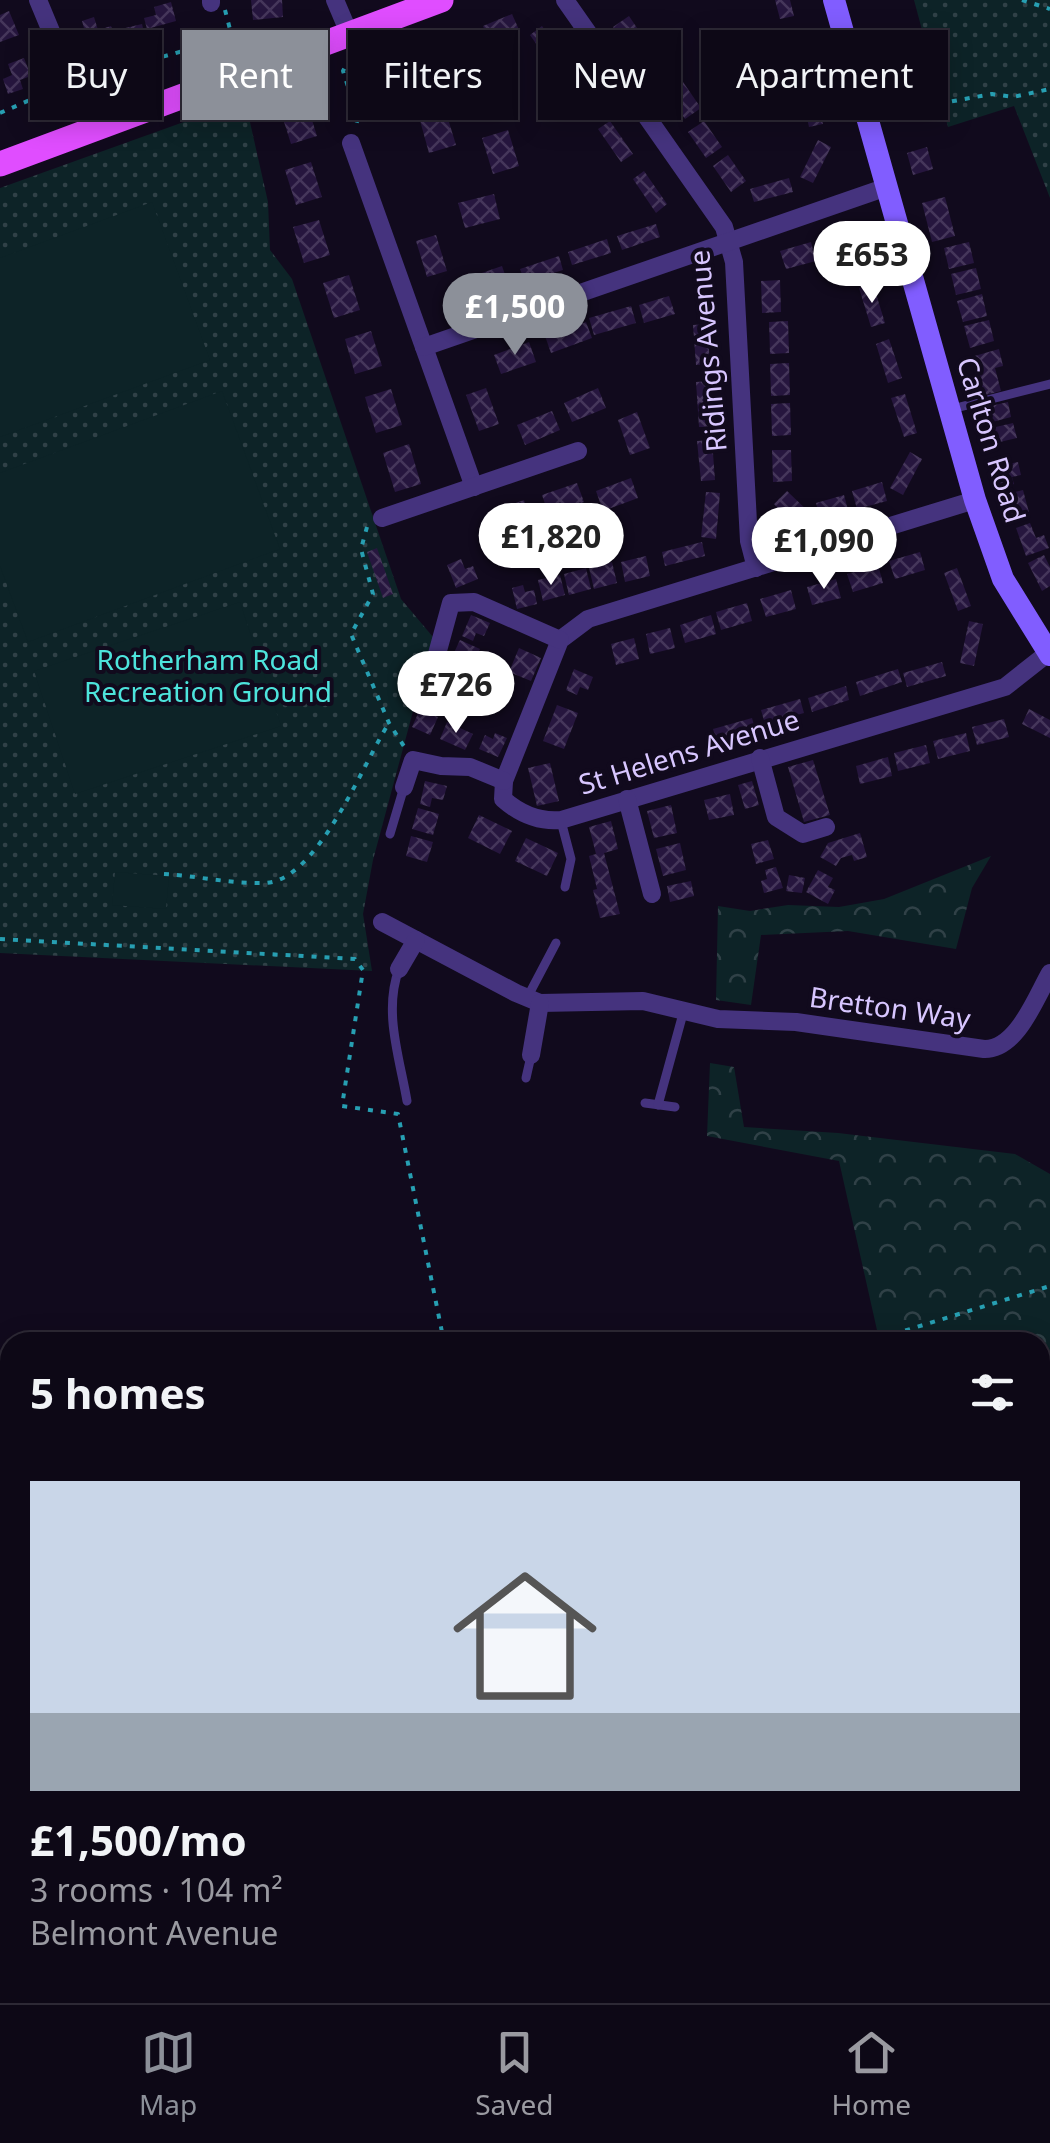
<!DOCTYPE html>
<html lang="en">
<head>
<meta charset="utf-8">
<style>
	:root { --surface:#0d0816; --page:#16111f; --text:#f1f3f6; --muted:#9a9aa1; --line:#2d2935; --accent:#8c9099 }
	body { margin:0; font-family:"Noto Sans",sans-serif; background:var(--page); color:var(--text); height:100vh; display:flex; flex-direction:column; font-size:38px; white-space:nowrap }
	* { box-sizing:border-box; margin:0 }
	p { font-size:32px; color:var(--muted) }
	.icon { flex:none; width:55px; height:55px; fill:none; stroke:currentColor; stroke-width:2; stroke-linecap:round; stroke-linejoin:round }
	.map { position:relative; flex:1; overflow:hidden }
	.drawer { position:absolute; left:0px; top:1332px; width:1050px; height:672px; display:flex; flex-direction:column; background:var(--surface); border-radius:30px 30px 0 0; box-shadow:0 5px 25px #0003,0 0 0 2px var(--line) }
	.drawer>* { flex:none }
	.hud { position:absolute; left:30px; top:30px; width:990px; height:90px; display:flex; gap:20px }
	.price { position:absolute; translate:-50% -85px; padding:0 22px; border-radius:35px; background:#fff; color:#222; font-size:32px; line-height:65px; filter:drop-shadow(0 2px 5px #0008) }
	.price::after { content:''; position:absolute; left:50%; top:60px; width:30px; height:22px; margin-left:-15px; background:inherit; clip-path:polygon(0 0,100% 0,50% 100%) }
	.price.selected { background:var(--accent); color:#fff }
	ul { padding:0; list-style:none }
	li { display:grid; align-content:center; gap:20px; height:530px; padding:0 30px }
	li+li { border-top:2px solid var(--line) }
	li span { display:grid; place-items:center; height:310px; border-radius:0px; color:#555 }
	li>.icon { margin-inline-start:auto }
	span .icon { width:180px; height:180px; fill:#fffc; stroke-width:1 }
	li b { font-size:42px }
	h2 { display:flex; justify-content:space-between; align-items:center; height:120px; padding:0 30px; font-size:42px }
	.tag { padding:0 35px; border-radius:0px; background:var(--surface); box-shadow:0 5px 25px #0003,0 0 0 2px var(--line); font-size:35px; line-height:90px }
	.tag.selected { background:var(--accent); color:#fff }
	.tabs { display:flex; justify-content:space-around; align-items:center; height:140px; border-top:2px solid var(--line); background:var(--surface); font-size:28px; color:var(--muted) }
	.tabs a { display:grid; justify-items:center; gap:5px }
	.tabs .selected { color:var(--accent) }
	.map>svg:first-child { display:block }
	.grass { fill:url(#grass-dots) }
	.forest { fill:url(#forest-crowns) }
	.garden { fill:#0d2327 }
	.building { fill:url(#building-cross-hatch) }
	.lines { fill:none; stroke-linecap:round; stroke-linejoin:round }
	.path { stroke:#279fb2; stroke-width:4; stroke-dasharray:5 8; stroke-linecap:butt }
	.service { stroke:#45337e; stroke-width:9 }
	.minor { stroke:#45337e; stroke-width:18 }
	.secondary { stroke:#815dff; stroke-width:22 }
	.primary { stroke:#e04dff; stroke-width:25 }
	.labels { text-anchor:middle; stroke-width:8; stroke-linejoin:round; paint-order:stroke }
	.street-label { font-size:28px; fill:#d8c6ff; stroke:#110a1d }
	.park-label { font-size:28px; fill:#4de4dc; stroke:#110a1d }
</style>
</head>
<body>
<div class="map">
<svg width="1050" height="2003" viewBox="0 0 1050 2003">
	<defs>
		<pattern id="grass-dots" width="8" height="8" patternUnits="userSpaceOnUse" patternTransform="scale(2.5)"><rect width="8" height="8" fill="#0d2327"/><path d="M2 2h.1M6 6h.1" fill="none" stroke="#304147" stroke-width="1.8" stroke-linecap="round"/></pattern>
		<pattern id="forest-crowns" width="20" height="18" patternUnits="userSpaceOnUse" patternTransform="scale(2.5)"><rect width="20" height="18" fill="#0d2327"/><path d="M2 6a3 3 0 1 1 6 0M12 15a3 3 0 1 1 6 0" fill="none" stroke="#304147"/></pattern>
		<pattern id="building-cross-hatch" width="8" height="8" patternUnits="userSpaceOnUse" patternTransform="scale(2.5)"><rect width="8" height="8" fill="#26163e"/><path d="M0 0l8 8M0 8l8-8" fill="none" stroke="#45365b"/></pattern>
	</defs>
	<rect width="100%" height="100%" fill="#110a1d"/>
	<g class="grass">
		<path d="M914 0H1050V198L1014 106 948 127Z"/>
		<path d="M245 100 268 202 270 250 292 279 401 599 433 637 373 860 363 914 372 971 0 953V188Z"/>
		<path d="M0 1454 10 1460V1995H624L627 2003H0Z"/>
	</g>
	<g class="forest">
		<path d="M991 856 972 888 956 949 848 931 761 935 751 1005 716 1000 718 906 750 911 788 905 839 907 884 899Z"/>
		<path d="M710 1063 734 1067 744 1127 838 1133 1015 1154 1050 1174V1377H1040V1342H832L877 1330 839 1161 707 1136Z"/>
	</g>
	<g class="garden">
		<path d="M152 202 210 360 0 437V258Z"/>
		<path d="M222 391 280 549 28 642 0 566V473Z"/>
		<path d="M240 602 281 726 75 794 34 671Z"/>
		<path d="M115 872 169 876 166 909 112 905Z"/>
	</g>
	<g class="building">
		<path d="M251 0H282L283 17 253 20Z"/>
		<path d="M775 0H790L794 16 780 19Z"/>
		<path d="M171 2 176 21 147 29 144 18 156 15 154 7Z"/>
		<path d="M9 11 19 35 0 42V15Z"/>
		<path d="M512 14 520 32 490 44 483 26Z"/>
		<path d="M629 16 647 43 632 53 613 27Z"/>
		<path d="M94 17 98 30 111 26 114 36 88 43 82 21Z"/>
		<path d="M142 24 146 41 121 47 117 30Z"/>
		<path d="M542 26 565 60 553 68 530 35Z"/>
		<path d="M801 30 810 70 796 73 787 33Z"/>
		<path d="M471 35 478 52 449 65 441 47Z"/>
		<path d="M657 47 675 73 660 84 641 58Z"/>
		<path d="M418 57 429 93 402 101 392 65Z"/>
		<path d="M24 58 31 76 20 80 23 89 8 94 3 79 12 75 8 64Z"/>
		<path d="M576 75 600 108 588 116 565 83Z"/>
		<path d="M683 82 701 108 685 119 667 93Z"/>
		<path d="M814 84 823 124 809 127 800 87Z"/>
		<path d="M306 101 317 136 291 144 280 109Z"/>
		<path d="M445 109 456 145 429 153 419 117Z"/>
		<path d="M610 121 633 154 621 162 598 129Z"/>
		<path d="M704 121 722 147 706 158 688 132Z"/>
		<path d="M508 130 519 166 493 174 482 138Z"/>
		<path d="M818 140 831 147 813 183 800 177Z"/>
		<path d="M927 147 933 169 913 175 907 153Z"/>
		<path d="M728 155 746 181 731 192 713 166Z"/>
		<path d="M311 162 322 197 296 205 285 170Z"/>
		<path d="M644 171 667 204 656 213 633 179Z"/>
		<path d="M789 178 793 192 754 202 750 189Z"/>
		<path d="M494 194 500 219 465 228 458 203Z"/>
		<path d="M945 197 955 236 932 242 922 203Z"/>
		<path d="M319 220 330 255 304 263 293 227Z"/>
		<path d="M656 224 660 237 622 250 617 236Z"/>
		<path d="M436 235 447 271 427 277 416 241Z"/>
		<path d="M607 239 611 253 572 265 568 252Z"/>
		<path d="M829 239 863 261 856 273 821 252Z"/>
		<path d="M811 242 816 261 786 269 780 251Z"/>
		<path d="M969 242 974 263 949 269 944 248Z"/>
		<path d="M559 256 563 270 525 282 520 269Z"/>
		<path d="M502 266 509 286 474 298 467 278Z"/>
		<path d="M976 268 981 289 956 295 951 274Z"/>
		<path d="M349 275 360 310 334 318 323 283Z"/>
		<path d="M780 280 781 312 762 313 761 281Z"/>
		<path d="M873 284 885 323 871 327 859 288Z"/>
		<path d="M982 294 987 316 963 322 957 301Z"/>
		<path d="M669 296 675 314 644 323 639 305Z"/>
		<path d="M631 306 636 323 594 335 589 318Z"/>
		<path d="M989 320 994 341 970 348 964 326Z"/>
		<path d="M788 321 789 353 770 354 769 322Z"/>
		<path d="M586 322 592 338 551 353 545 336Z"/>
		<path d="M707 324 710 364 696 365 693 325Z"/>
		<path d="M371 331 382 366 355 374 345 339Z"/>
		<path d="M889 339 902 378 888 383 876 344Z"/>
		<path d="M529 342 536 362 501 374 494 355Z"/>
		<path d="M999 349 1003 366 995 368 1001 391 982 396 971 357Z"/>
		<path d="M789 363 790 395 771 396 770 364Z"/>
		<path d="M710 381 713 427H699L696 382Z"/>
		<path d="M486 388 499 424 479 431 466 395Z"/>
		<path d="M598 388 606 408 572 422 564 403Z"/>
		<path d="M391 389 402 425 376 433 365 397Z"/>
		<path d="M905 394 917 433 904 437 891 398Z"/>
		<path d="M1008 402 1011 417 985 424 982 408Z"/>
		<path d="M790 403 791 435 772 436 771 404Z"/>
		<path d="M552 411 560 430 525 445 517 425Z"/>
		<path d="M637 412 650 448 630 455 618 420Z"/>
		<path d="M1013 423 1017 438 991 444 987 429Z"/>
		<path d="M712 440 715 480 701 481 697 441Z"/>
		<path d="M409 444 421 484 395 492 383 453Z"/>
		<path d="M772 450H791L792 481 773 482Z"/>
		<path d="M910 452 922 459 903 495 890 488Z"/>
		<path d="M1006 457 1008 464 1018 462 1021 475 1012 477 1014 484 1001 487 994 460Z"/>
		<path d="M631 478 638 498 603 511 596 491Z"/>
		<path d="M882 482 887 501 857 509 852 491Z"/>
		<path d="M577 483 584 502 549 515 542 495Z"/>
		<path d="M1023 490 1030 516 1013 520 1006 494Z"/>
		<path d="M787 491 810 513 796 527 774 504Z"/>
		<path d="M706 492 720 493 716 539 701 537Z"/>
		<path d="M844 495 849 513 821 521 816 503Z"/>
		<path d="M524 500 530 520 495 532 488 513Z"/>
		<path d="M1030 523 1036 538 1044 535 1049 548 1026 556 1016 528Z"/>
		<path d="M702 542 705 556 665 566 662 552Z"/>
		<path d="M377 548 393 594 383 598 367 552Z"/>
		<path d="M920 552 925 570 895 579 889 561Z"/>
		<path d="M1044 555 1050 567V586L1042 591 1028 563Z"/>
		<path d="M646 556 650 576 625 582 621 562Z"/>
		<path d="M461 559 465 569 473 566 478 579 456 588 447 565Z"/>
		<path d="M612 562 617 583 594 589 589 568Z"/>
		<path d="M878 565 883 583 853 592 847 574Z"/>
		<path d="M586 568 591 589 569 595 564 574Z"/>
		<path d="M957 568 971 606 958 611 944 573Z"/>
		<path d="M560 575 565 595 543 601 538 580Z"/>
		<path d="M836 579 841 598 812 605 807 587Z"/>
		<path d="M523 585 525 592 534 590 537 604 517 609 512 588Z"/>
		<path d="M791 590 796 609 766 617 760 599Z"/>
		<path d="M747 603 752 621 721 630 716 612Z"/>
		<path d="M471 615 490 623 484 636 476 633 473 641 462 636Z"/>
		<path d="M711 615 716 634 685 643 680 625Z"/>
		<path d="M969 621 983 624 974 666 960 663Z"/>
		<path d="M670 628 675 648 650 654 646 634Z"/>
		<path d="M634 638 639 659 616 665 611 644Z"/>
		<path d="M460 640 480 649 472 666 452 657Z"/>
		<path d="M519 648 541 658 531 681 509 672Z"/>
		<path d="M942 662 946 676 907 687 903 673Z"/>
		<path d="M453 667 472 676 463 697 444 688Z"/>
		<path d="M574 669 593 677 588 690 580 687 577 695 566 690Z"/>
		<path d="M898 669 902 682 860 696 856 682Z"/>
		<path d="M846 686 849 700 812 712 808 698Z"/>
		<path d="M800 699 804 713 765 724 761 710Z"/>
		<path d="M557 705 578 713 564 749 543 741Z"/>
		<path d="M420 709 438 717 430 735 412 727Z"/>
		<path d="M1029 709 1050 720V738L1022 724Z"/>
		<path d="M752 718 756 732 717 743 713 729Z"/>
		<path d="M1004 719 1009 737 977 745 972 727Z"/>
		<path d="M447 722 473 734 465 750 440 739Z"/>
		<path d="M495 733 507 738 498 757 479 749 485 735 493 739Z"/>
		<path d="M966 733 970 751 938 759 933 741Z"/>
		<path d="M926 745 930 763 898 771 894 753Z"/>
		<path d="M888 757 892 776 860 784 856 766Z"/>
		<path d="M813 760 830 815 804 822 788 767Z"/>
		<path d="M550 763 559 801 537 806 528 768Z"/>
		<path d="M425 781 447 786 443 800 432 798 430 807 420 804Z"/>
		<path d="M752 781 759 805 745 809 738 785Z"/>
		<path d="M730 794 734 815 709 820 704 800Z"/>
		<path d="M671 805 677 833 654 838 647 811Z"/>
		<path d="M418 808 439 814 433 835 412 829Z"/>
		<path d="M479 815 512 831 500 854 468 838Z"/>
		<path d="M611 821 618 849 604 853 620 914 600 918 593 890 597 889 589 856 596 854 589 827Z"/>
		<path d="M860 833 867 857 854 861 852 855 841 858 836 866 820 857 828 843Z"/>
		<path d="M411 836 433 842 427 862 406 856Z"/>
		<path d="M526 838 558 853 547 876 515 861Z"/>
		<path d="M768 840 774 859 756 864 751 844Z"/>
		<path d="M680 843 686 870 663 876 656 849Z"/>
		<path d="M776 867 783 888 764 893 761 881 767 879 765 870Z"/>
		<path d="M818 870 833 878 828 887 835 890 828 904 806 892Z"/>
		<path d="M789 875 805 878 802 893 786 891Z"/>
		<path d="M691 881 694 896 670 902 667 886Z"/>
		<path d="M1040 1981 1046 2003H830L828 1995H1040Z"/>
		<path d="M756 1995H803L804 2003H757Z"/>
	</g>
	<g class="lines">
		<g class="path">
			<path d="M1022 0 1050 9"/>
			<path d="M225 10 232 37"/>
			<path d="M350 57 343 71 358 118 355 129"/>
			<path d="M88 78 232 37H278"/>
			<path d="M0 113 55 89"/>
			<path d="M888 113 992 94 1013 97 1050 89"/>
			<path d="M367 527 361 549 373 594 351 634 389 723 405 748"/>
			<path d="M164 874C197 876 232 884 265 883 318 881 363 763 389 723"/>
			<path d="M0 939 355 959 363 970 342 1106 398 1114 444 1342"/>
			<path d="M868 1342 1050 1286"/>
			<path d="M0 1651 10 1646"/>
			<path d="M535 1995 537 2003"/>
		</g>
		<g class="service">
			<path d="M952 409 1050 384"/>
			<path d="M561 821 571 859 565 887"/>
			<path d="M390 834 404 787"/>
			<path d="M399 969C383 1012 400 1059 407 1101"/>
			<path d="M527 998 556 943"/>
			<path d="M526 1078 531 1056"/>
			<path d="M645 1103 675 1107"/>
			<path d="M658 1105 684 1010"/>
			<path d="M1040 1419 1050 1421"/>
			<path d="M1040 1464 1050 1487"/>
			<path d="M1040 1518 1050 1513"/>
			<path d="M1040 1823 1050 1818"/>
			<path d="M1040 1826 1050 1849"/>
		</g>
		<g class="minor">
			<path d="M38 0 92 130"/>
			<path d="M211 0V3"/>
			<path d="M335 0 349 33"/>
			<path d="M565 0 724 227 734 262 749 541 756 568"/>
			<path d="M351 143 474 487"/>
			<path d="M424 347 887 187"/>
			<path d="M975 500 588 619 560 640 504 781 503 799C520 814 539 822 561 820L1005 687 1048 653"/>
			<path d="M382 518 578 451"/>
			<path d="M434 665 451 603 474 602 560 640"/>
			<path d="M760 758 776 817 803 834 826 827"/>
			<path d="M404 787 413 760 441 766 470 767 504 781"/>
			<path d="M627 799 652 894"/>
			<path d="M382 922 516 993 540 1003 643 1001 718 1019 796 1022 984 1049C1017 1050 1036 997 1050 973"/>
			<path d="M399 969 416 940"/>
			<path d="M531 1055 540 1003"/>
			<path d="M1040 1572 1050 1593"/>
			<path d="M1040 1735 1050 1730"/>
			<path d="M1040 1904 1050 1940"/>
		</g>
		<path class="secondary" d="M834 0 975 500 1003 579 1050 655"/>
		<path class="primary" d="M0 164 441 0"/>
	</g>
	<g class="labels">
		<g class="street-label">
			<text transform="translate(708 351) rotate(-95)" y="10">Ridings Avenue</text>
			<text transform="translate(991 440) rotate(73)" y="10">Carlton Road</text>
			<text transform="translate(689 752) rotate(-17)" y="10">St Helens Avenue</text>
			<text transform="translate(890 1008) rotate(8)" y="10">Bretton Way</text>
		</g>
		<g class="park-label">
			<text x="208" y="670">Rotherham Road<tspan x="208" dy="32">Recreation Ground</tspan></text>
		</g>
	</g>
</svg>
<b class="price" style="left:872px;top:306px">£653</b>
<b class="price selected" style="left:515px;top:358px">£1,500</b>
<b class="price" style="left:551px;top:588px">£1,820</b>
<b class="price" style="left:824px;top:592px">£1,090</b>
<b class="price" style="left:456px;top:736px">£726</b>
<div class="hud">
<a class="tag">Buy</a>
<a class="tag selected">Rent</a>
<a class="tag">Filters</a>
<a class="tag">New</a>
<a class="tag">Apartment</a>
</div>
<section class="drawer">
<h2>5 homes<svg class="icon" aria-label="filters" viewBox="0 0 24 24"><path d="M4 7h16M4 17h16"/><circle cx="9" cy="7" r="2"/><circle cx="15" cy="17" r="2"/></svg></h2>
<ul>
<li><span style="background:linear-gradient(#c9d6e8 75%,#9aa5b1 0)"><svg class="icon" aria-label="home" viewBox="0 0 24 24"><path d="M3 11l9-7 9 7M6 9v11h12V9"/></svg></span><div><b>£1,500/mo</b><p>3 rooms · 104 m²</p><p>Belmont Avenue</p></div></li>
</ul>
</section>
</div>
<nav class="tabs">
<a class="selected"><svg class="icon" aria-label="map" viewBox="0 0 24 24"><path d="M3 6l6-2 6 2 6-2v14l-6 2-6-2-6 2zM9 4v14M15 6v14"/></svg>Map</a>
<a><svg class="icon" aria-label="saved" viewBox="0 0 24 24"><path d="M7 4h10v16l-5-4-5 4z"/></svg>Saved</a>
<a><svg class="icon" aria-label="home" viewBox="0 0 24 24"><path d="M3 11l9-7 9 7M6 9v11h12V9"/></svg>Home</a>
</nav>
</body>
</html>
